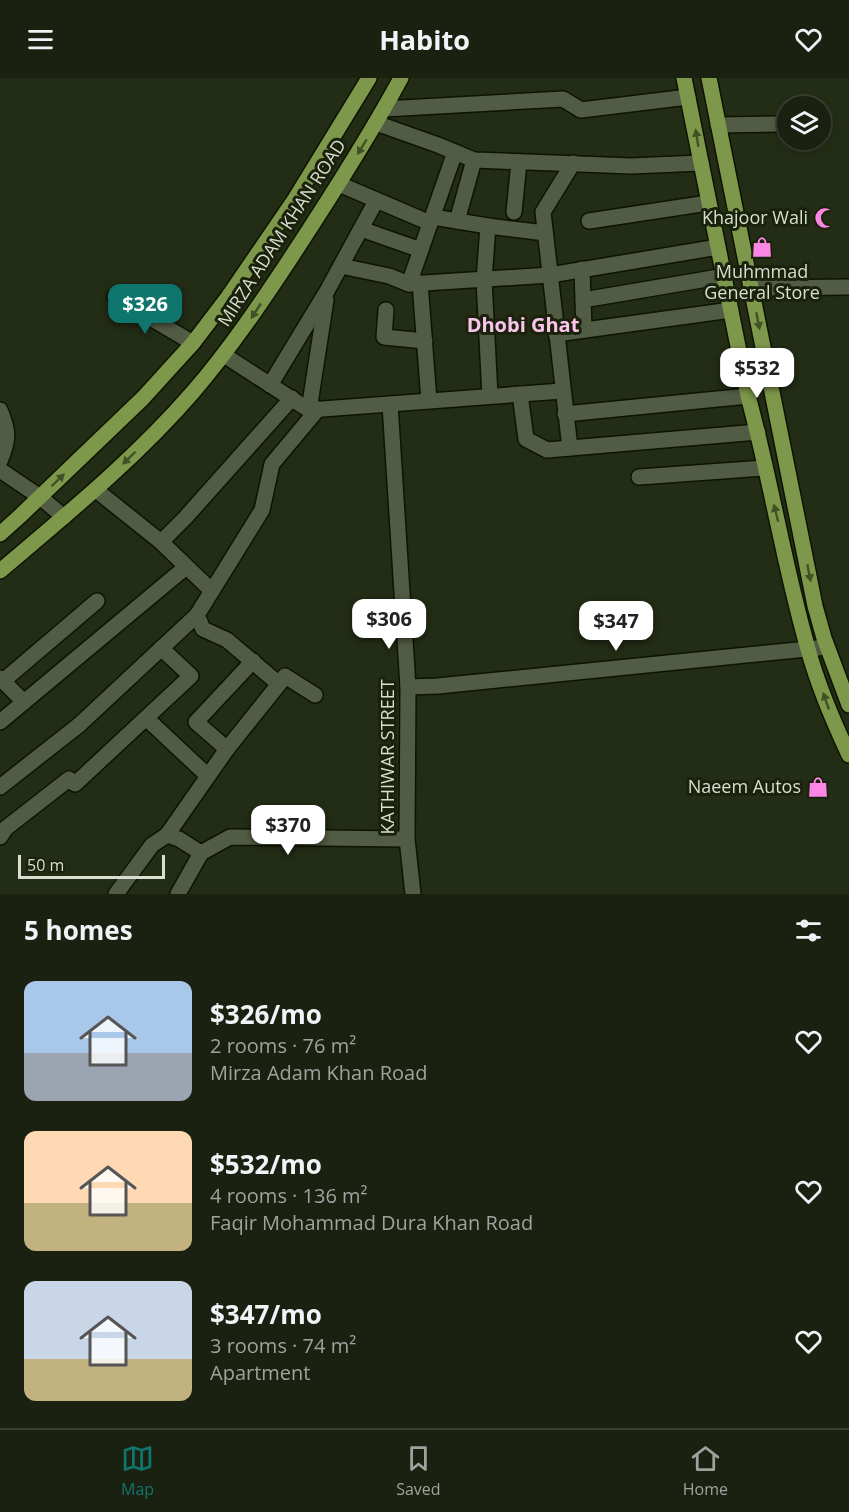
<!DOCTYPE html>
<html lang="en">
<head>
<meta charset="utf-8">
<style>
	:root { --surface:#1a2110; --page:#272e1e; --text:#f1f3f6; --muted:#9fa39f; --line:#383e30; --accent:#0f766e }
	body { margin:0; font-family:"Open Sans",sans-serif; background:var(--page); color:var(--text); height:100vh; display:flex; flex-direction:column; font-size:22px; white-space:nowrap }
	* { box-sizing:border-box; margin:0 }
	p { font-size:20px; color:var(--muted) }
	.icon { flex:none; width:33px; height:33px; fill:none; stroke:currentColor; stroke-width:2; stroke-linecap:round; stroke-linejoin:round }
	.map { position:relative; height:816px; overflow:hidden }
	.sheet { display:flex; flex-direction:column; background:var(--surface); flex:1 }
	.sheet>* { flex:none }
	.tools { position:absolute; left:777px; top:18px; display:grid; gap:12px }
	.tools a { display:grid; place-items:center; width:54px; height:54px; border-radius:50%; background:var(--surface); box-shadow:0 3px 9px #0003,0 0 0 2px var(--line); font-size:30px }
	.scale { position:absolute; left:18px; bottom:15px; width:147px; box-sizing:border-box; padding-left:6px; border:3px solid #d8ded0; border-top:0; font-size:16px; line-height:21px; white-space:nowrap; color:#d8ded0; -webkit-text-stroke:4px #1a220c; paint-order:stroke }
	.price { position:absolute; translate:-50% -51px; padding:0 14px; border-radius:12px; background:#fff; color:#222; font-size:20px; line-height:39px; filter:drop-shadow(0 2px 3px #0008) }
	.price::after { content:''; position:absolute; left:50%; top:36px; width:18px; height:14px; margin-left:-9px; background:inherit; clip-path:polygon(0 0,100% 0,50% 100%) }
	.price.selected { background:var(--accent); color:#fff }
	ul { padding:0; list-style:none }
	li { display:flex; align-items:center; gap:18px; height:150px; padding:0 24px }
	li span { display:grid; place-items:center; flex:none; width:168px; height:120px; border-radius:12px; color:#555 }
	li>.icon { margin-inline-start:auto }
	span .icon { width:72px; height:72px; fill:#fffc; stroke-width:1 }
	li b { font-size:26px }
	h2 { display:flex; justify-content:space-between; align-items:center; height:72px; padding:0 24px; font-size:26px }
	header { display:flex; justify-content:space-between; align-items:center; height:78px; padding:0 24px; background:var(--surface); font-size:27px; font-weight:700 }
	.dock { display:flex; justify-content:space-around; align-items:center; height:84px; border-top:2px solid var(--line); background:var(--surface); font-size:16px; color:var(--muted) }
	.dock a { display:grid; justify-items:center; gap:3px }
	.dock .selected { color:var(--accent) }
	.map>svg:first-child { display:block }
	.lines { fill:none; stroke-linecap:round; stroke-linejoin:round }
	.minor-casing { stroke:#0d1402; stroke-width:18 }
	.major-casing { stroke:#0d1402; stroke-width:18 }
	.minor { stroke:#525b43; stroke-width:15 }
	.major { stroke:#7d984a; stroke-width:15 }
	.oneway { fill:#425125 }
	.labels { text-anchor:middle; stroke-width:6; stroke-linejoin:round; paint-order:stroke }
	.poi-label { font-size:18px; fill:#d8ded0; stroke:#1a220c; text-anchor:end }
	.street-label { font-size:18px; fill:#d8ded0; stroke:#1a220c }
	.neighbourhood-label { font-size:20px; font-weight:bold; fill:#fac4ec; stroke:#1a220c }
</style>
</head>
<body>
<header><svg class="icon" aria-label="menu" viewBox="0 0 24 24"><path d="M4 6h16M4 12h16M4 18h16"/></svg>Habito<svg class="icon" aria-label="heart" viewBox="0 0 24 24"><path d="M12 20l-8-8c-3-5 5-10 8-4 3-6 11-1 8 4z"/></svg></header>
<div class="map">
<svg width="849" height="816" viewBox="0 0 849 816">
	<rect width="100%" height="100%" fill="#232c15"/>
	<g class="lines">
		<g class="minor-casing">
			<g id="minor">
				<path d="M384 31 563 21 581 32 688 19"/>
				<path d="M376 45 438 67 474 82 631 88 701 85"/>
				<path d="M718 47 781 46"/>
				<path d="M339 106 430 145"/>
				<path d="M514 134 519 84"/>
				<path d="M433 139 488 148 545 155"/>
				<path d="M457 143 474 82"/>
				<path d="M589 143 708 125"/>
				<path d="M488 148 484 202 490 318"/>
				<path d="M361 151 421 172"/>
				<path d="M341 188 389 198 409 206 550 197 718 169"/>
				<path d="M582 191 584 252"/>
				<path d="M420 205 429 323"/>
				<path d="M409 206 455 74"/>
				<path d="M751 210 849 209"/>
				<path d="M115 219 193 265"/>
				<path d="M583 222 725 198"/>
				<path d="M386 232 384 259 425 263"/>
				<path d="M556 256 731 232"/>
				<path d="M224 277 309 332 562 313"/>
				<path d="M270 307 327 213 376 123"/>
				<path d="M520 316 526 361 547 372 758 354"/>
				<path d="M390 326 408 609 407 761 413 816"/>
				<path d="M0 332C9 353 9 362 0 383"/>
				<path d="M309 332 326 222"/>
				<path d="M565 336 748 318"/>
				<path d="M570 370 543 134 573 85"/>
				<path d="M0 392 40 419 64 439"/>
				<path d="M639 399 765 390"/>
				<path d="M96 412 161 464 212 513"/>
				<path d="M161 464 185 440 292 320"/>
				<path d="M0 600 24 624"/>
				<path d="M3 603 97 523"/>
				<path d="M408 609 438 608 827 569"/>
				<path d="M315 617 285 598 279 606 227 562 203 551 197 537 262 432 272 386 318 331"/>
				<path d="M146 640 208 698"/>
				<path d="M0 644 186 489"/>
				<path d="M227 671 196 644 253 583"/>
				<path d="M0 709 79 647 197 537"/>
				<path d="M167 757 227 671 279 606"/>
				<path d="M0 759 6 750 69 701 75 706 191 598 161 570"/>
				<path d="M116 816 152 767 167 757 179 761 201 775"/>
				<path d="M178 816 201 775 230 759 407 761"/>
			</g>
		</g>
		<g class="major-casing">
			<g id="major">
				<path d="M684 0 748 318C771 402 784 488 808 571 818 608 833 643 849 677"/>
				<path d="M709 0 815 528 824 560 849 627"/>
				<path d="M0 456 20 438 143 320 193 265 228 219 295 121 369 0"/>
				<path d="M0 493C67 436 135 381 193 314 230 271 261 225 292 178 330 120 368 61 401 0"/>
			</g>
		</g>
		<use href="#minor" class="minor"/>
		<use href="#major" class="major"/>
	</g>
	<defs><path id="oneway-solid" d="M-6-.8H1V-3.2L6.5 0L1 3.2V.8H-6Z" transform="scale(1.5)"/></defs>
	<g class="oneway">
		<use href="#oneway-solid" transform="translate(697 60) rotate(-99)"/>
		<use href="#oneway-solid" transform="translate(362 69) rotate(121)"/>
		<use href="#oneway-solid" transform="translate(256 233) rotate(123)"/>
		<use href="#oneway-solid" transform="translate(758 243) rotate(79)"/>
		<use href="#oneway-solid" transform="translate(129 380) rotate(136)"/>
		<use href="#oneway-solid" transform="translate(58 402) rotate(-44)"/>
		<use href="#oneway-solid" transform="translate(776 435) rotate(-104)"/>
		<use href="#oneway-solid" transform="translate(809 495) rotate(79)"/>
		<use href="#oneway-solid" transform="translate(826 623) rotate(-109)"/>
	</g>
	<defs>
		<g id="mosque-bare" transform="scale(1.62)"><path d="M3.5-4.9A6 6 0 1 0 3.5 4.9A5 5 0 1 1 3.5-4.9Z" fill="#fc86e3" stroke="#1a220c" stroke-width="2.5" paint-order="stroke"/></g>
		<g id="shop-bare" transform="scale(1.62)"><path d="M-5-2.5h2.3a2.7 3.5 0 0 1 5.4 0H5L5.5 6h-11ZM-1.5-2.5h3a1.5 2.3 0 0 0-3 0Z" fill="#fc86e3" stroke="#1a220c" stroke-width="2.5" paint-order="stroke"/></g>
	</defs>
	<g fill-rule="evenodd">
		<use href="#mosque-bare" x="825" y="140"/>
		<use href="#shop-bare" x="762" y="169"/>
		<use href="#shop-bare" x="818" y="709"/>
	</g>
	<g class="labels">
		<g class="poi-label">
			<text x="808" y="146">Khajoor Wali</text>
			<text x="762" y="200" text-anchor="middle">Muhmmad<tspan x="762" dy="21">General Store</tspan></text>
			<text x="801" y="715">Naeem Autos</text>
		</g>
		<g class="street-label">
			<text transform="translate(282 155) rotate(-57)" y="6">MIRZA ADAM KHAN ROAD</text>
			<text transform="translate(388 679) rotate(-90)" y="6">KATHIWAR STREET</text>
		</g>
		<g class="neighbourhood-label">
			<text x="523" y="254">Dhobi Ghat</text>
		</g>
	</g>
</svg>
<div class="tools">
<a><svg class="icon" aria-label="layers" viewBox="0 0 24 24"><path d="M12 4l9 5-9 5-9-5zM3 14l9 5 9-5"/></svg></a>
</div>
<div class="scale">50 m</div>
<b class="price selected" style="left:145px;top:257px">$326</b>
<b class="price" style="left:757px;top:321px">$532</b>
<b class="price" style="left:389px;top:572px">$306</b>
<b class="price" style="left:616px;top:574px">$347</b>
<b class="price" style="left:288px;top:778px">$370</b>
</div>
<section class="sheet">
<h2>5 homes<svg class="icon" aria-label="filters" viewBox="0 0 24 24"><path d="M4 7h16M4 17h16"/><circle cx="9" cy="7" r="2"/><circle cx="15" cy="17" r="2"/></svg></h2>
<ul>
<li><span style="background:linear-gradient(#a9c7e8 60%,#9aa5b1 0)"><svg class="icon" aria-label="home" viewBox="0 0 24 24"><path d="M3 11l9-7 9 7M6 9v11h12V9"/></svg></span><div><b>$326/mo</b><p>2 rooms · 76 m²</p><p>Mirza Adam Khan Road</p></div><svg class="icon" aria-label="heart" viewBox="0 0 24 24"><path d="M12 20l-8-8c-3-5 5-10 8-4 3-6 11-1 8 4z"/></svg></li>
<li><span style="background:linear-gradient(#ffd9b3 60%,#c2b280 0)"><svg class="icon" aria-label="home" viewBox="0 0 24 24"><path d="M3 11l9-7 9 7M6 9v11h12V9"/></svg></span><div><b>$532/mo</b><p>4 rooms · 136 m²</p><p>Faqir Mohammad Dura Khan Road</p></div><svg class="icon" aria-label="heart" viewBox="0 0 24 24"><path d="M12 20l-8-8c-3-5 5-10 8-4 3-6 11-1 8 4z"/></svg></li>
<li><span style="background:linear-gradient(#c9d6e8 65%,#c2b280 0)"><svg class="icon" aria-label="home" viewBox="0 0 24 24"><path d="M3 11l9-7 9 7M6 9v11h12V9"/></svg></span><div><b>$347/mo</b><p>3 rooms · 74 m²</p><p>Apartment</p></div><svg class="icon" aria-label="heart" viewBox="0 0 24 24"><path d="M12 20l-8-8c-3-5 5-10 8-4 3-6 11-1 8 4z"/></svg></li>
</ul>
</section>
<nav class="dock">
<a class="selected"><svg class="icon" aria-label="map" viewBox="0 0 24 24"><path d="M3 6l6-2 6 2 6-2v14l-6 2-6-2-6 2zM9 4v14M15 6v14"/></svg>Map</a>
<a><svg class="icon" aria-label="saved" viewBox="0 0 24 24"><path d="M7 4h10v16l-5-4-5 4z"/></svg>Saved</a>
<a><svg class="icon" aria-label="home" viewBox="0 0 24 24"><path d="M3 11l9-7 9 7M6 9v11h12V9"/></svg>Home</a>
</nav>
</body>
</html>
